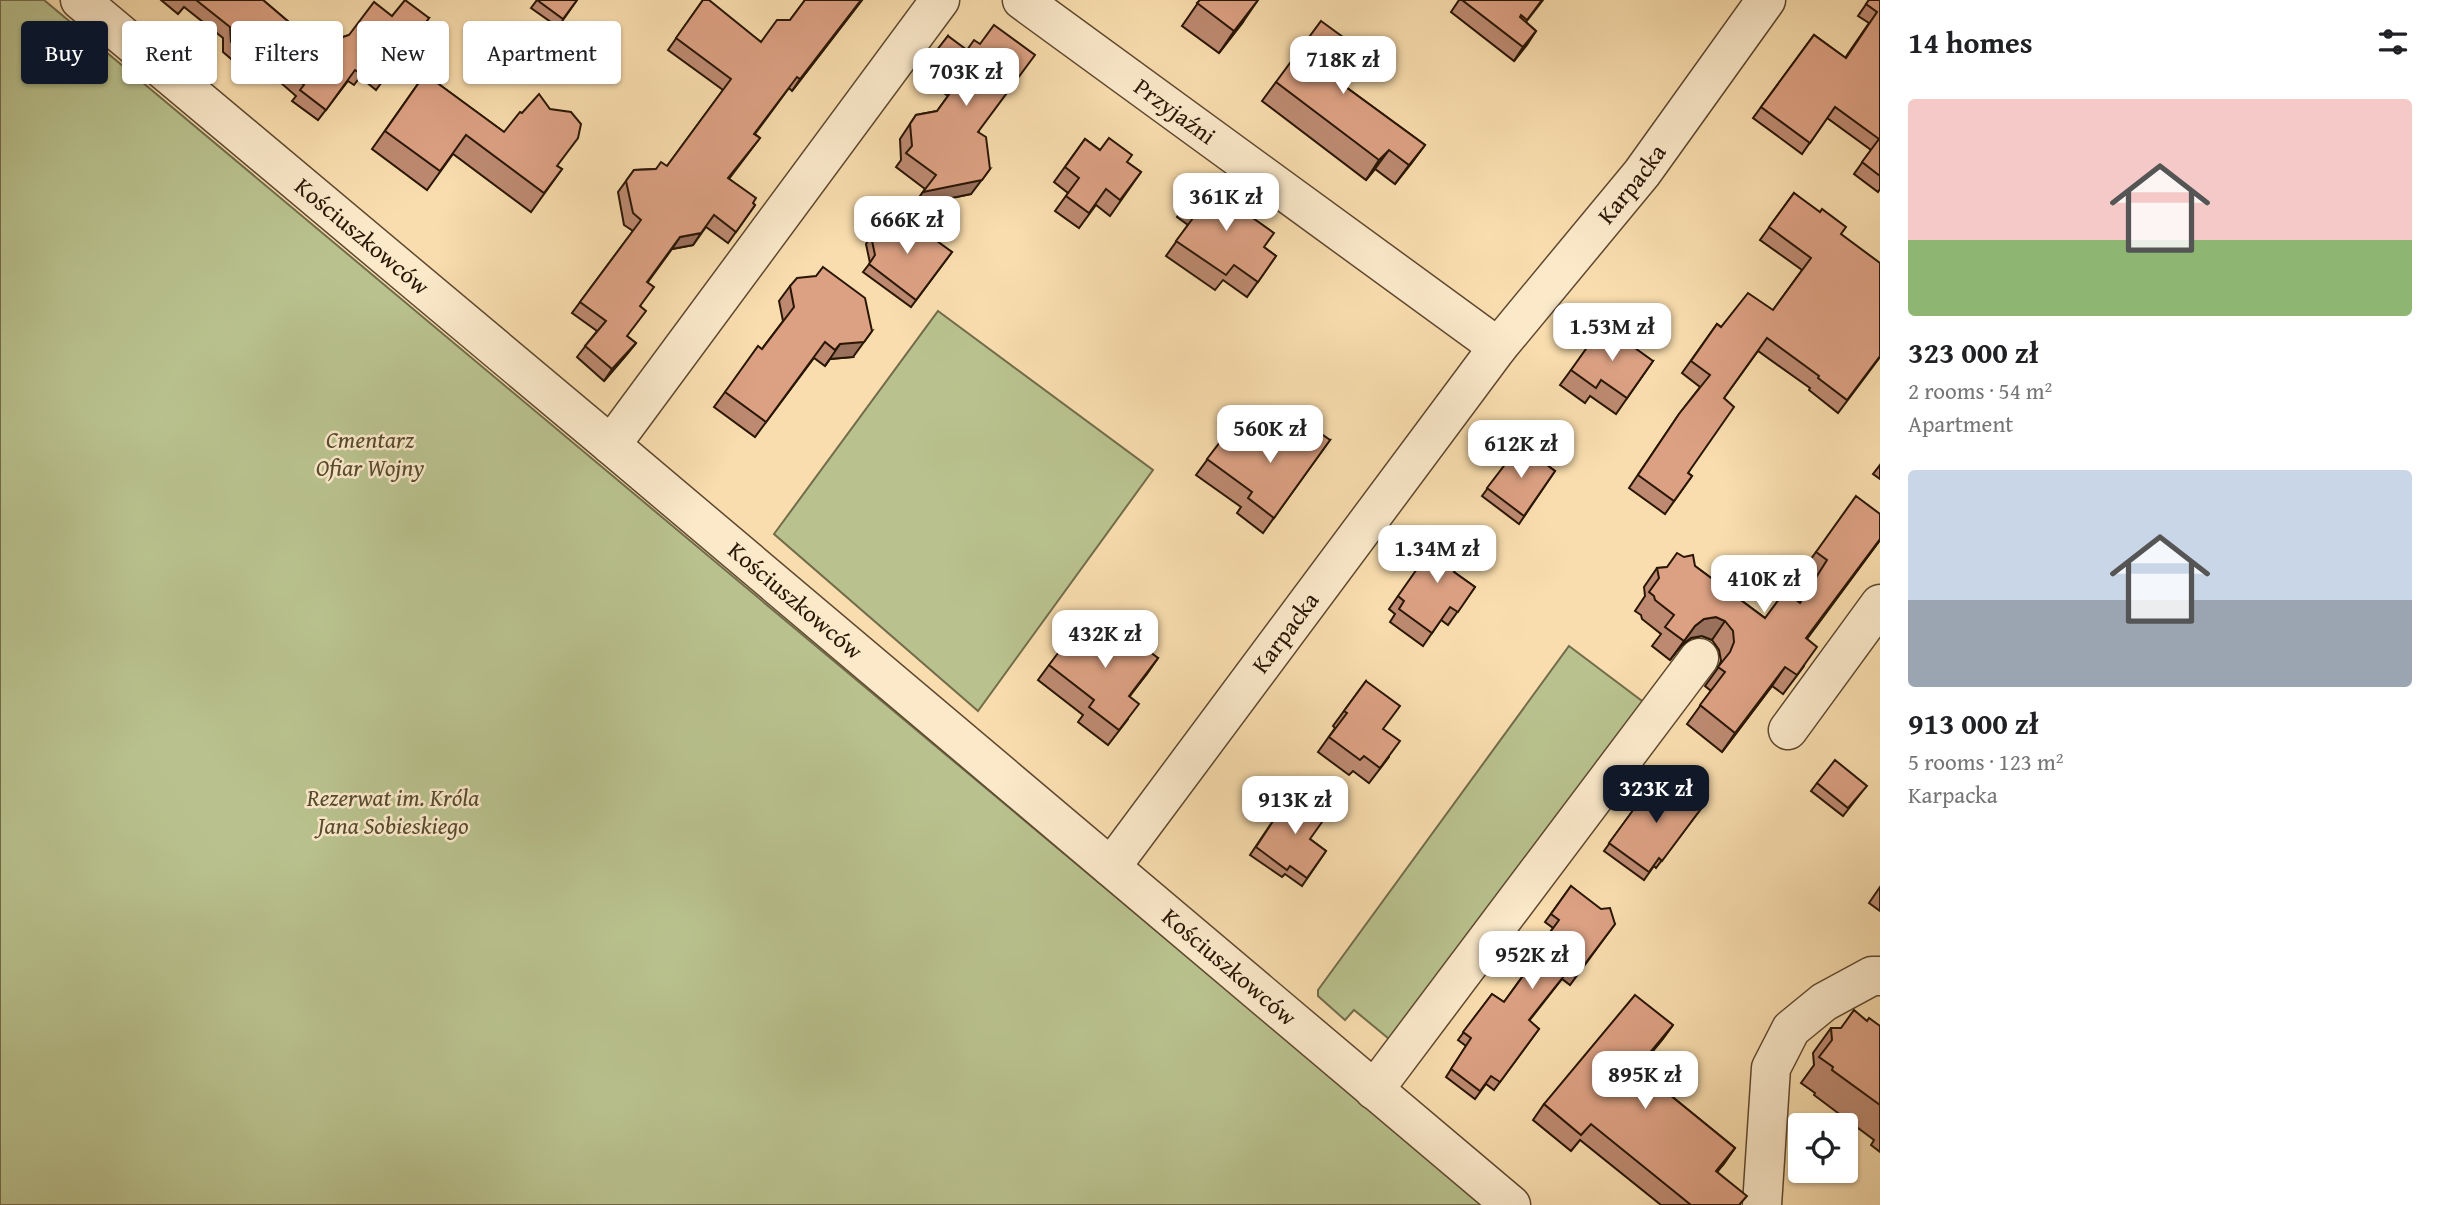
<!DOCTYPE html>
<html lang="en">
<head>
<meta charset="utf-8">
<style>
	:root { --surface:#fff; --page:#f6f6f6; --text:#202124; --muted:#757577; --accent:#111827 }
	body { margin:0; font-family:"Gentium Book Plus",serif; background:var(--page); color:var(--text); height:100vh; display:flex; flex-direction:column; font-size:26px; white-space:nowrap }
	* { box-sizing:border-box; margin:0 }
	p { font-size:23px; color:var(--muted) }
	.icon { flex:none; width:38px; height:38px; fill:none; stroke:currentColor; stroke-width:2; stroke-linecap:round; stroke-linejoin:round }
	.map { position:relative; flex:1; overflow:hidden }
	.panel { display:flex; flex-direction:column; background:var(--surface); width:560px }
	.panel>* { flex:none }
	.top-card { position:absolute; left:21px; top:21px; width:665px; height:63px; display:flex; gap:14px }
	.fabs { position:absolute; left:1788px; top:1113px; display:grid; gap:14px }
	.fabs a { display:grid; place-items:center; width:70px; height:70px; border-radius:7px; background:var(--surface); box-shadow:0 2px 5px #0004; font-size:35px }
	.price { position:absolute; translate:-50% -60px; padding:0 16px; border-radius:14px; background:#fff; color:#222; font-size:23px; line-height:46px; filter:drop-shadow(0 2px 4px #0008) }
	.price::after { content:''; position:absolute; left:50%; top:42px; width:21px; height:16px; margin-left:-10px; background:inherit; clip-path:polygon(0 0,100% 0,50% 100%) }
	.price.active { background:var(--accent); color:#fff }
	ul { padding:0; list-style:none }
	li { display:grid; align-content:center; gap:14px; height:371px; padding:0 28px }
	li span { display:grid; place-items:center; height:217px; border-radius:7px; color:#555 }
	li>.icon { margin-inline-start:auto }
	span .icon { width:126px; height:126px; fill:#fffc; stroke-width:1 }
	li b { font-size:30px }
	h2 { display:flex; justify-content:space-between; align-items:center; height:84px; padding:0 28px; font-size:30px }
	.chip { padding:0 24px; border-radius:7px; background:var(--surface); box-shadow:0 2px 5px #0004; font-size:24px; line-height:63px }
	.chip.active { background:var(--accent); color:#fff }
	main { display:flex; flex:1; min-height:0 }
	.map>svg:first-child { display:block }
	.green { fill:#b9c28e; stroke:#726c4a; stroke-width:2 }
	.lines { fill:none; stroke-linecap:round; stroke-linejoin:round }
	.minor-casing { stroke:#5e482f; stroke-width:41 }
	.minor { stroke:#fbe9ca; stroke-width:38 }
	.wall { fill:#bd8a71; stroke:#2a1605; stroke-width:2 }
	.shaded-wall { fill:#9a715c; stroke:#2a1605; stroke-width:2 }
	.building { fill:#dca183; stroke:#2a1605; stroke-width:2 }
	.labels { text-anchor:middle; stroke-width:5; stroke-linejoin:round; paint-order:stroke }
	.street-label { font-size:24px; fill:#2a1605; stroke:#fbe9ca }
	.park-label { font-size:24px; font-style:italic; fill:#554a2e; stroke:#fbe9ca }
</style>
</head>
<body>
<main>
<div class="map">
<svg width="1880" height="1205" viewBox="0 0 1880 1205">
	<rect width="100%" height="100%" fill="#f9ddae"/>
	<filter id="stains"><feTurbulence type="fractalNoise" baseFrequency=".00286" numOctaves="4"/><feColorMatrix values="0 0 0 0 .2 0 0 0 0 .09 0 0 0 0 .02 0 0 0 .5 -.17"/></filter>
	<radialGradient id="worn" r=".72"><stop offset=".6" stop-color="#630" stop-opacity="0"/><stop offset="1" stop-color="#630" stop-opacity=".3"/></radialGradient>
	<g class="green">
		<path d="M0 0H44L1484 1205H0Z"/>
		<path d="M938 311 1153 470 978 711 774 534Z"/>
		<path d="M1569 646 1646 704 1394 1043 1354 1010 1345 1020 1318 996V990Z"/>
	</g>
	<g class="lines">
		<g class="minor-casing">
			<g id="minor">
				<path id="s1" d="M80 0 611 445 1511 1205"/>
				<path id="s2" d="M1022 0 1498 347"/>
				<path d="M611 445 940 0"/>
				<path d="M1788 730 1880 604"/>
				<path id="s3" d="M1111 867 1498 347 1642 173 1766 0"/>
				<path d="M1374 1090 1699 658"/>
				<path d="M1762 1205 1771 1068 1791 1029 1824 1002 1872 976H1880"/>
			</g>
		</g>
		<use href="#minor" class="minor"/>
	</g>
	<g class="wall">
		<path d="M161 0H263L317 46 349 35 392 16 429 18 376 90 360 77 354 85 348 81 318 120 292 101 296 96 257 62 237 64 223 52V38L184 7 178 14Z"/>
		<path d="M537 0H577L558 27 531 8Z"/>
		<path d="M703 0 761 42 790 20 805 0H862L792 91 789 88 755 134 760 138 729 179 755 205 728 243 706 227 693 245 672 249 648 282 640 307 627 336 636 343 627 354 604 381 577 357 597 331 572 313 633 231 624 225 618 192 634 170 656 169 667 166 723 90 668 50Z"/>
		<path d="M1200 0 1243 22 1219 53 1182 26Z"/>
		<path d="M1459 0H1543L1526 22 1536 31 1514 61 1451 12Z"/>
		<path d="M1869 0H1880V189L1878 192 1854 174 1871 150 1827 118 1802 154 1753 118 1814 35 1845 58 1869 23 1858 16Z"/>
		<path d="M948 36 979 132 971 194 913 206 925 189 896 167 901 160 900 139 916 115 937 111 948 96 919 75Z"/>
		<path d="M425 74 504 132 562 169 531 212 453 154 427 190 372 149Z"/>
		<path d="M1276 82H1339L1425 145 1395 184 1375 169 1366 180 1262 101Z"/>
		<path d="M1085 139 1100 150 1127 162 1141 172 1110 216 1096 205 1079 228 1055 211 1068 193 1054 182Z"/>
		<path d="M1207 175 1233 204 1264 247 1276 256 1247 297 1223 280 1215 290 1166 256 1188 225 1177 217Z"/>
		<path d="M1794 193 1841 234 1880 357 1838 413 1809 390 1810 388 1758 351 1724 398 1688 473 1692 476 1665 514 1629 488 1679 414 1700 387 1682 373 1717 324 1721 327 1773 310 1802 270 1760 240Z"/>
		<path d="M899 223 952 252 911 307 863 272 870 263 866 244 877 227Z"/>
		<path d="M790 286 853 357 830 359 825 366 814 358 755 437 714 407 725 392 762 349 783 321 779 301Z"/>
		<path d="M1653 361 1616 414 1590 396 1585 403 1560 385 1571 370Z"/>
		<path d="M1227 433 1245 446 1330 440 1263 533 1237 513 1241 507 1196 475Z"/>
		<path d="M1520 445 1555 471 1519 524 1482 496Z"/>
		<path d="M1880 465V479L1873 474Z"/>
		<path d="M1880 514V540L1807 639 1804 666 1783 694 1772 686 1722 752 1687 724 1711 691 1705 686 1718 668 1721 661 1719 650 1712 640 1702 636 1691 638 1682 645 1670 660 1652 646 1661 634 1642 619 1641 615 1635 611 1645 596 1644 587 1657 568 1695 566 1765 618 1799 602 1814 579 1802 571 1816 552Z"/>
		<path d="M1454 572 1475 587 1448 625 1441 620 1423 646 1390 622 1395 614 1389 609 1398 596Z"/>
		<path d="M1100 640 1158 658 1130 696 1128 719 1108 745 1078 722 1083 715 1038 680 1049 665Z"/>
		<path d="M1366 681 1383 729 1389 757 1369 783 1353 771 1349 775 1318 752 1335 728 1333 726Z"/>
		<path d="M1817 783 1861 793 1843 816 1811 791Z"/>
		<path d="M1293 791 1310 839 1326 851 1302 886 1285 874 1282 877 1250 855Z"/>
		<path d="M1642 798 1647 801 1703 806 1656 868 1654 866 1644 880 1604 851Z"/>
		<path d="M1571 886 1615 924 1570 985 1562 979 1529 1021 1539 1029 1494 1090 1486 1084 1475 1099 1446 1077 1466 1046 1458 1040 1492 994 1504 1002 1535 959 1532 956 1553 928 1545 922Z"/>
		<path d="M1880 887V911L1869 903Z"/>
		<path d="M1867 1021 1880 1026V1152L1871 1145 1874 1140 1814 1095 1815 1093 1801 1083 1814 1065 1813 1053 1831 1028H1841Z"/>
		<path d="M1673 1025 1662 1040 1638 1069 1735 1148 1717 1172 1740 1205H1661L1580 1140 1571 1151 1533 1120 1544 1104Z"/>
	</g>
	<g class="shaded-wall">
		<path d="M861 0H862L792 91 800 79Z"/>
		<path d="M1258 0 1243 22 1219 53 1234 31Z"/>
		<path d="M1536 31 1527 45 1514 61 1523 47Z"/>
		<path d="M264 51 257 62 237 64 244 53Z"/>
		<path d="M1425 145 1411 164 1395 184 1409 165Z"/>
		<path d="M1389 150 1375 169 1366 180 1379 160Z"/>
		<path d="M990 169 971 194 913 206 923 192Z"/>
		<path d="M701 233 693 245 672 249 680 237Z"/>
		<path d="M872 331 853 357 830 359 825 366 840 344Z"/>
		<path d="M636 343 627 354 604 381 612 369Z"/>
		<path d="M1880 539V540L1793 657 1806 638Z"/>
		<path d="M1716 617 1725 621 1712 640 1702 636 1691 638 1682 645 1670 660 1695 626 1704 619Z"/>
		<path d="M1158 658 1147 674 1118 711 1129 696Z"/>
		<path d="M1785 667 1772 686 1722 752 1735 733Z"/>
		<path d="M1673 1025 1662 1040 1626 1083 1637 1068Z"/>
		<path d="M1735 1148 1724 1164 1705 1186 1716 1171Z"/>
	</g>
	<g class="building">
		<path d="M196 0H263L317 46 349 35 374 2 392 16 405 0 429 18 384 79 367 66 361 74 355 70 326 110 300 90 304 85 264 51 244 53 231 42 230 27Z"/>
		<path d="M537 0H577L563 19Z"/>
		<path d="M703 0H709L761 42 777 20H790L805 0H861L800 79 797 77 754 134 760 138 728 178 756 198 753 203 755 205 736 232 714 215 701 233 680 237 647 282 654 287 640 306 646 311 627 336 636 343 612 369 585 346 606 321 580 302 641 220 633 213 626 181 634 170 656 169 661 162 667 166 731 79 676 38Z"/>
		<path d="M1200 0H1258L1234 31 1197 3Z"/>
		<path d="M1462 0H1542L1527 20 1521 15 1520 17 1536 31 1523 47Z"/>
		<path d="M1869 0H1880V176L1862 162 1879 139 1835 107 1810 143 1761 107 1814 35 1846 58 1877 12 1866 4Z"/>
		<path d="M1321 21 1362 51 1339 82 1425 145 1409 165 1389 150 1379 160 1276 82Z"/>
		<path d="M994 25 1035 55 978 132 986 137 990 169 982 180 923 192 936 175 906 153 912 146 910 124 916 115 937 111 958 82 929 60 948 36 967 50 974 40 980 44Z"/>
		<path d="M425 74 504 132 520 112 522 113 539 94 550 109 571 112 581 124 578 138 557 166 562 169 544 193 466 135 440 171 385 131Z"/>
		<path d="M1109 138 1132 155 1127 162 1141 172 1120 200 1106 189 1089 213 1066 196 1079 178 1065 167 1085 139 1100 150Z"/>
		<path d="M1207 175 1237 197 1233 204 1274 233 1264 247 1276 256 1258 282 1234 265 1226 275 1176 241 1199 210 1188 202Z"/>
		<path d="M1794 193 1820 212 1822 209 1846 227 1841 234 1880 263V356L1847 400 1818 378 1819 376 1767 338 1724 398 1734 407 1688 473 1692 476 1674 501 1638 475 1679 414 1710 375 1691 361 1717 324 1721 327 1748 293 1773 310 1811 258 1769 227Z"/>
		<path d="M904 217 952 252 916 300 869 264 875 255 871 236 877 227 899 223Z"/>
		<path d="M823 267 865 298 872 331 864 342 840 344 835 350 825 342 766 422 725 392 758 346 762 349 794 307 790 286 797 278 816 276Z"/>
		<path d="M1603 325 1653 361 1627 398 1601 380 1596 388 1571 370Z"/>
		<path d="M1303 421 1330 440 1274 518 1248 498 1252 492 1207 459 1227 433 1245 446 1290 439Z"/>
		<path d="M1520 445 1555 471 1524 516 1487 488Z"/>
		<path d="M1856 496 1880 514V539L1806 638 1817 647 1797 675 1785 667 1735 733 1700 705 1725 672 1718 667 1730 652 1734 642 1733 631 1725 621 1716 617 1704 619 1695 626 1684 641 1665 627 1674 615 1655 600 1654 596 1649 592 1659 578 1657 568 1667 567 1677 553 1684 557 1693 555 1695 566 1765 618 1785 591 1800 603 1827 560 1816 552Z"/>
		<path d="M1443 532 1469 550 1454 572 1475 587 1458 612 1450 607 1432 633 1399 609 1404 601 1398 596Z"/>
		<path d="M1112 623 1158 658 1129 696 1139 704 1119 730 1089 707 1094 700 1049 665 1080 624 1100 640Z"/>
		<path d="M1366 681 1400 706 1383 729 1400 741 1380 768 1364 756 1360 760 1329 737 1347 713 1344 711Z"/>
		<path d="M1835 760 1867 786 1848 808 1817 783Z"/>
		<path d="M1665 777 1703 806 1662 861 1659 858 1649 872 1609 843 1642 798 1647 801Z"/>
		<path d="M1293 791 1327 815 1310 839 1326 851 1307 878 1290 866 1287 870 1256 847Z"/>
		<path d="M1571 886 1601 909 1610 908 1615 924 1575 977 1568 971 1529 1020 1539 1029 1500 1082 1491 1076 1480 1091 1451 1069 1471 1038 1463 1032 1492 994 1504 1002 1541 951 1538 949 1559 920 1551 914Z"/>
		<path d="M1635 995 1673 1025 1637 1068 1735 1148 1716 1171 1747 1196 1739 1205H1691L1591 1124 1581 1135 1544 1104Z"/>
		<path d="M1854 1010 1867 1021 1869 1018 1880 1026V1105L1832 1070 1833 1067 1819 1057 1832 1040 1831 1028H1841Z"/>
	</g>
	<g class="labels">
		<g class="street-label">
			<text dy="8" stroke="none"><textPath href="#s2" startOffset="189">Przyjaźni</textPath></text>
			<text dy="8" stroke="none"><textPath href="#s3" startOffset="859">Karpacka</textPath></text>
			<text dy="8" stroke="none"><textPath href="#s1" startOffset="368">Kościuszkowców</textPath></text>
			<text dy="8" stroke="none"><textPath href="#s1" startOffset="934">Kościuszkowców</textPath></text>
			<text dy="8" stroke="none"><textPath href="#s3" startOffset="292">Karpacka</textPath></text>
			<text dy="8" stroke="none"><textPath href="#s1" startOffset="1502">Kościuszkowców</textPath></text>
		</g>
		<g class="park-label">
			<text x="370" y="448">Cmentarz<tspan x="370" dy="28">Ofiar Wojny</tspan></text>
			<text x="393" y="806">Rezerwat im. Króla<tspan x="393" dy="28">Jana Sobieskiego</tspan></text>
		</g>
	</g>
	<rect width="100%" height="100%" filter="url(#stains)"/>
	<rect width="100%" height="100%" fill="url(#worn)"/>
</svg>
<div class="fabs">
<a><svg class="icon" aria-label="locate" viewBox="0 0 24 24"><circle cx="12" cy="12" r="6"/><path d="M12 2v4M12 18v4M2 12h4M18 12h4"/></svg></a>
</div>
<b class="price" style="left:1343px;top:96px">718K zł</b>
<b class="price" style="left:966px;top:108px">703K zł</b>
<b class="price" style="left:1226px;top:233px">361K zł</b>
<b class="price" style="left:907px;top:256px">666K zł</b>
<b class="price" style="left:1612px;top:363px">1.53M zł</b>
<b class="price" style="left:1270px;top:465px">560K zł</b>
<b class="price" style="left:1521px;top:480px">612K zł</b>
<b class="price" style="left:1437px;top:585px">1.34M zł</b>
<b class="price" style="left:1764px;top:615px">410K zł</b>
<b class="price" style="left:1105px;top:670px">432K zł</b>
<b class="price active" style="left:1656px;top:825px">323K zł</b>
<b class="price" style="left:1295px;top:836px">913K zł</b>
<b class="price" style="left:1532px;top:991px">952K zł</b>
<b class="price" style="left:1645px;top:1111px">895K zł</b>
<div class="top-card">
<a class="chip active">Buy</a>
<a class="chip">Rent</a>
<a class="chip">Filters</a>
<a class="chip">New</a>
<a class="chip">Apartment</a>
</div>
</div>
<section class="panel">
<h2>14 homes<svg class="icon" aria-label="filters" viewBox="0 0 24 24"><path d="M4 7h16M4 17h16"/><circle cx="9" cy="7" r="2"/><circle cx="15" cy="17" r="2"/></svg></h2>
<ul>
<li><span style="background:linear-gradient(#f6c9c9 65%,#8fb573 0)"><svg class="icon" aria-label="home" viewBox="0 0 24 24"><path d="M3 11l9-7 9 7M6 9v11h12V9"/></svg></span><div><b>323 000 zł</b><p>2 rooms · 54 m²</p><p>Apartment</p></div></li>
<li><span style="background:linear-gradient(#c9d6e8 60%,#9aa5b1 0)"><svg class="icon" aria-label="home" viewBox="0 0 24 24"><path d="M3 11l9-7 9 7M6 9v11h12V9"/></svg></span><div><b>913 000 zł</b><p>5 rooms · 123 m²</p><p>Karpacka</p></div></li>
</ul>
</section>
</main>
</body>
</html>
